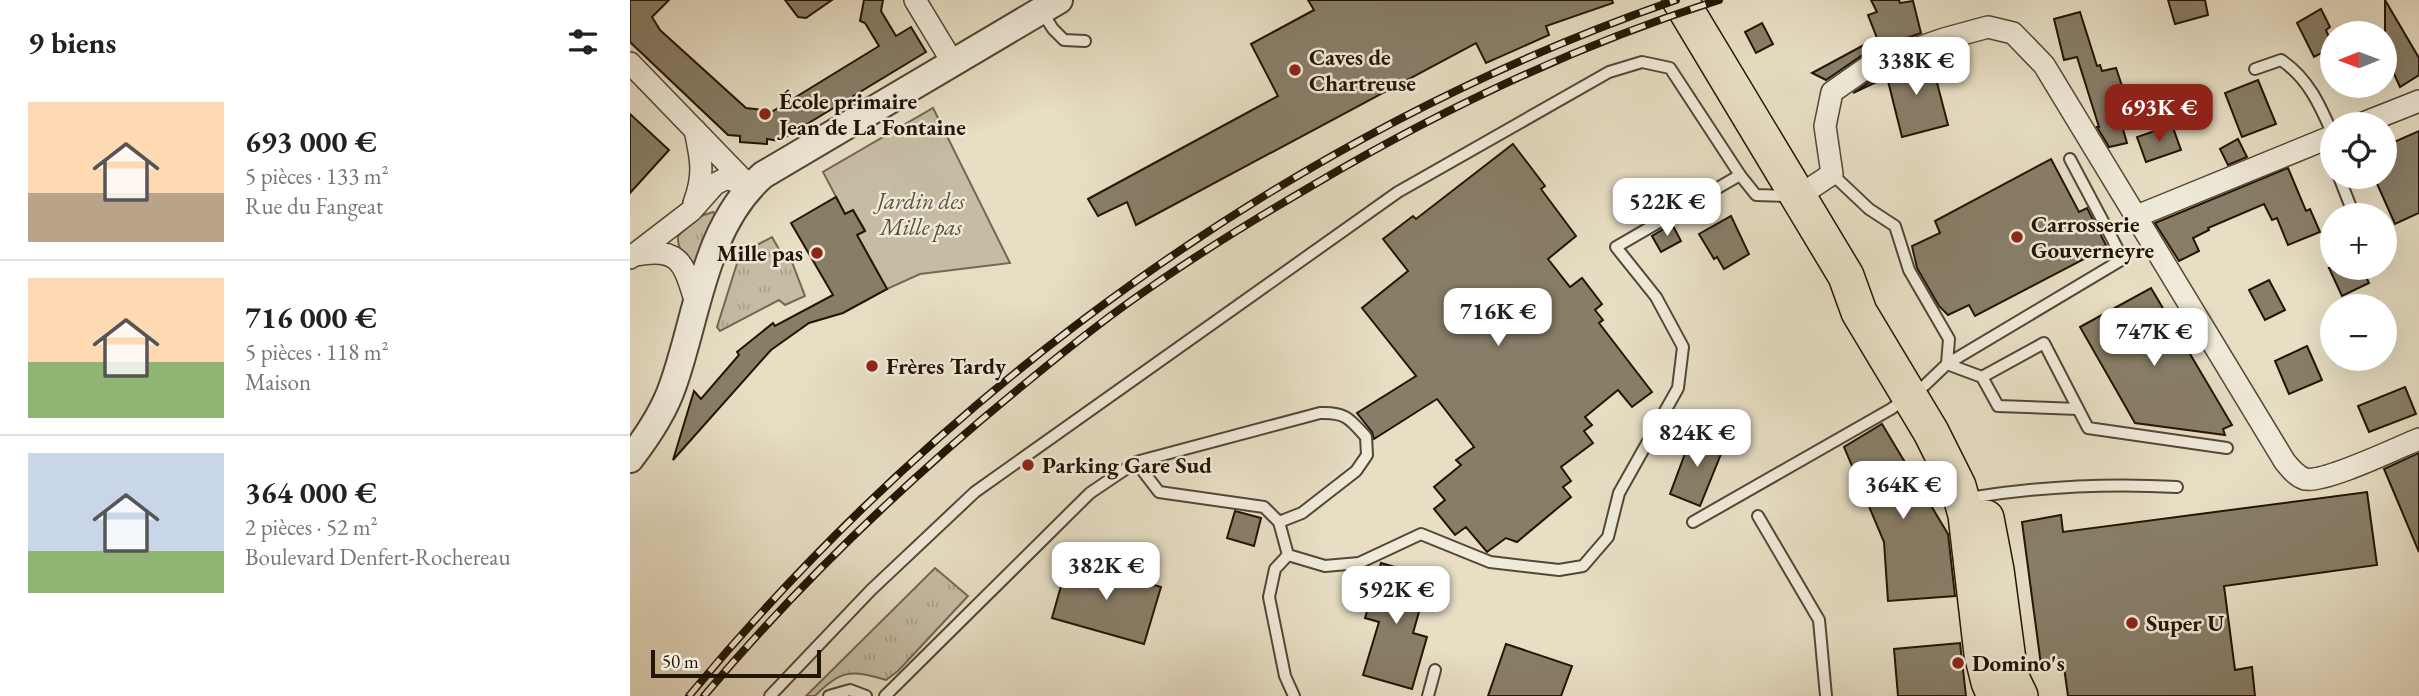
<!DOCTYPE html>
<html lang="fr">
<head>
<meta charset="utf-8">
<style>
	:root { --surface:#fff; --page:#f2f2f2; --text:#222; --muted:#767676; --line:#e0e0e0; --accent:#8f2418 }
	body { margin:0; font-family:"EB Garamond",serif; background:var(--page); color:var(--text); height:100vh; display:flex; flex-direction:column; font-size:26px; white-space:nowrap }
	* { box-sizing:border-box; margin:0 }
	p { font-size:23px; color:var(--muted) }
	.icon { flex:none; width:38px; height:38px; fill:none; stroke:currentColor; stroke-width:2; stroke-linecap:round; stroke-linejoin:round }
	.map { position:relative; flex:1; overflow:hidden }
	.drawer { display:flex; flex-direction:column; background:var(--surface); width:630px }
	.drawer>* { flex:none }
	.needle { width:46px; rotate:269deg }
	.controls { position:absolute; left:1690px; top:21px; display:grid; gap:14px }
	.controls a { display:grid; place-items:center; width:77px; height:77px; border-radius:50%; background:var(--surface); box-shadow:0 7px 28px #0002; font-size:35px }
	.scale { position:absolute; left:21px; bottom:18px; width:170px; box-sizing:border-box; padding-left:7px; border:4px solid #221505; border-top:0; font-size:19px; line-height:24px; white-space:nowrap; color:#221505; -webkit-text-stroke:5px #efead9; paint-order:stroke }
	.price { position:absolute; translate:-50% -60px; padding:0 16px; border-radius:14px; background:#fff; color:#222; font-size:23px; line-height:46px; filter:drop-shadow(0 2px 4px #0008) }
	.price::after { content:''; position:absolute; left:50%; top:42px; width:21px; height:16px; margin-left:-10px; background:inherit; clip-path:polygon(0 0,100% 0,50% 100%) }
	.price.on { background:var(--accent); color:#fff }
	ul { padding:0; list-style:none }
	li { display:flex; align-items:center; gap:21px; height:175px; padding:0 28px }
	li+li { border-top:2px solid var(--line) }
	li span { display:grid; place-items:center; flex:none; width:196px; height:140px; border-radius:0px; color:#555 }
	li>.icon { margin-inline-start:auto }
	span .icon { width:84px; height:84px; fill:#fffc; stroke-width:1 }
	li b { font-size:30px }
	h2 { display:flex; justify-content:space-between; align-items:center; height:84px; padding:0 28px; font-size:30px }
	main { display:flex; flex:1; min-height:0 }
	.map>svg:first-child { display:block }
	.grass { fill:url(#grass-tufts); stroke:#746854; stroke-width:2 }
	.garden { fill:#c6bca4; stroke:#746854; stroke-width:2 }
	.building { fill:#887e68; stroke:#221505; stroke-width:2 }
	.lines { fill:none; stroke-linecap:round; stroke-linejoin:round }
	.service-casing { stroke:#534735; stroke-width:14 }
	.minor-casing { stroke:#534735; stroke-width:24 }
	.tertiary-casing { stroke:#534735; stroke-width:30 }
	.primary-casing { stroke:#221505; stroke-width:38 }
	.service { stroke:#efead9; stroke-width:10 }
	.minor { stroke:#efead9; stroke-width:21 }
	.tertiary { stroke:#efead9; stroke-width:26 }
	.primary { stroke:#e7dec4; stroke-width:35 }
	.rail-casing { stroke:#221505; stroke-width:8 }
	.rail { stroke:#efead9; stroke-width:5; stroke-dasharray:16; stroke-linecap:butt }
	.poi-dot { fill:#8f2418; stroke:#efead9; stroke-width:2.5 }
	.labels { text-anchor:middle; stroke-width:5; stroke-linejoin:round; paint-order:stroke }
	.poi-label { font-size:23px; font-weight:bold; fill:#221505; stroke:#efead9; text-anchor:start }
	.park-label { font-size:23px; font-style:italic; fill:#5b4f3d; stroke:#efead9 }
</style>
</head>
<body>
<main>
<section class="drawer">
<h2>9 biens<svg class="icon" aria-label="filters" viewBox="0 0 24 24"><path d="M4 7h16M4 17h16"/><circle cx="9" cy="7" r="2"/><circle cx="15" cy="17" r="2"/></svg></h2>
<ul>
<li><span style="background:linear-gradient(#ffd9b3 65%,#b9a48a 0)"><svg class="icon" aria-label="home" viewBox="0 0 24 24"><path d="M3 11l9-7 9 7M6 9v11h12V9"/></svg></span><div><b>693 000 €</b><p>5 pièces · 133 m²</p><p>Rue du Fangeat</p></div></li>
<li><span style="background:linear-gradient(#ffd9b3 60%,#8fb573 0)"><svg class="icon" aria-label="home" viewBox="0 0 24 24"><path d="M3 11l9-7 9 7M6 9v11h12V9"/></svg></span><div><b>716 000 €</b><p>5 pièces · 118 m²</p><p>Maison</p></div></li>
<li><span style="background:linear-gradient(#c9d6e8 70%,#8fb573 0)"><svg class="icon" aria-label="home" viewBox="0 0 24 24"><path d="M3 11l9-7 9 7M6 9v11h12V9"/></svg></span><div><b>364 000 €</b><p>2 pièces · 52 m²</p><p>Boulevard Denfert-Rochereau</p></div></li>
</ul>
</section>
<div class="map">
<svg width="1789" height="696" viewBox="0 0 1789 696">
	<defs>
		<pattern id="grass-tufts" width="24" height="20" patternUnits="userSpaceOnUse" patternTransform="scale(1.75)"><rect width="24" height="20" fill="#c6bca4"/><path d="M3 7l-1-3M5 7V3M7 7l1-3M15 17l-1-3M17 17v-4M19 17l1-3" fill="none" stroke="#aaa18c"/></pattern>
	</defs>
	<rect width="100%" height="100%" fill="#e7dec4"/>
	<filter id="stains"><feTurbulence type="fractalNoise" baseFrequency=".00286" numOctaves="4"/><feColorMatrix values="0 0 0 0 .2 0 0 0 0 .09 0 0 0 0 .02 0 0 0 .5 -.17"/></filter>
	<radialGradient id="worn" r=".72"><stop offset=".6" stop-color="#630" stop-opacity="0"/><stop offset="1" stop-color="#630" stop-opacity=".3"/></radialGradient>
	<g class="grass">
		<path d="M83 212 86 215 67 265C55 262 47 247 48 236L68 217Z"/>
		<path d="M142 237 154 258 160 257 175 296 155 305 149 300 90 331 87 327 110 254Z"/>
		<path d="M305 568 338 596 268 671 256 680C222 670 211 669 185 696H176Z"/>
	</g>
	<path class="garden" d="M303 108 380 263 290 274 257 289 227 235 235 230 223 210 215 214 193 172Z"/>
	<g class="building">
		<path d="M0 0H39L22 17 30 30 116 108 143 111 249 46 235 23 230 21 234 0H253L251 11 266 36 281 27 296 52 149 141 137 139V144L110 142V136L98 135 0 42Z"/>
		<path d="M155 0H202L176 18 168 17Z"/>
		<path d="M678 0H982L983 3 916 26 919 35 856 63 846 43 506 225 497 202 468 216 458 199 648 96 621 44 684 10Z"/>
		<path d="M1241 0H1269L1270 3 1283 1 1291 33 1237 52 1196 80 1182 73 1247 38 1238 15 1247 12Z"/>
		<path d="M1538 0H1575L1578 15 1545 24Z"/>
		<path d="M1755 0 1789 58V75L1770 87 1755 54Z"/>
		<path d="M1691 9 1700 27 1696 30 1703 47 1684 57 1667 23Z"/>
		<path d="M1450 12 1467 66 1470 65 1472 71 1486 68 1494 92 1483 95 1497 143 1479 147 1467 127H1469L1447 57 1434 60 1424 19Z"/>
		<path d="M1132 23 1143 44 1126 53 1115 32Z"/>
		<path d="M1304 56 1309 73 1305 75 1318 125 1272 137 1257 77 1223 93 1248 76Z"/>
		<path d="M1628 80 1646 124 1612 137 1595 93Z"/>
		<path d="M0 114 39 150 0 193Z"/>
		<path d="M1542 125 1551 150 1516 162 1507 137Z"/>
		<path d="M1789 131V213L1765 224 1744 177H1755V146Z"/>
		<path d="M1608 139 1617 157 1598 165 1590 149Z"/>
		<path d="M883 144 915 186 911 189 946 236 918 259 940 287 952 278 972 304 965 310 973 320 969 323 1022 392 1002 407 988 390 955 417 962 425 954 431 963 443 931 467 941 481 933 487 941 497 887 542 876 538 857 552 836 527 825 535 804 509 815 500 804 487 831 465 826 460 844 447 807 399 744 439 742 432 727 413 786 376 732 308 778 271 753 239 783 216 786 219Z"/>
		<path d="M1421 159 1449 212 1457 208 1477 247 1345 316 1339 305 1318 315 1309 306 1287 268 1282 246 1310 233 1305 221Z"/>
		<path d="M1658 168 1676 211 1680 209 1690 232 1658 245 1647 218 1642 220 1634 204 1578 228 1579 230 1563 238 1569 251 1549 261 1525 223Z"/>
		<path d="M206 197 215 214 223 210 235 231 227 235 257 289 213 313 179 323 141 350 43 460 64 391 71 399 109 355 107 352 143 323 145 326 203 295 161 223Z"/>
		<path d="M1101 216 1119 254 1094 269 1087 257 1084 259 1069 234Z"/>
		<path d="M1042 224 1051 241 1031 252 1022 236Z"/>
		<path d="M1699 268H1732L1739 283 1712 296Z"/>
		<path d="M1639 280 1655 310 1635 320 1619 290Z"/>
		<path d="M1521 288 1602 425 1593 429 1595 435 1505 423 1450 327Z"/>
		<path d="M1677 346 1692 380 1659 394 1645 361Z"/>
		<path d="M1775 387 1786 414 1739 432 1728 406Z"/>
		<path d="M1252 424 1318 534 1325 596 1258 601 1254 542 1214 447Z"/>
		<path d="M1063 432 1095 444 1070 506 1040 494Z"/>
		<path d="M1789 453V552L1754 469Z"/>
		<path d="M1737 492 1747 565 1594 586 1605 670 1622 667 1625 696H1438L1433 660 1411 665 1392 522 1431 515 1433 532Z"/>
		<path d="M605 511 631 518 624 546 597 538Z"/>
		<path d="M438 561 531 587 514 644 422 618Z"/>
		<path d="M751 563 799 577 783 633 797 637 782 689 733 675 749 622 735 618Z"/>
		<path d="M1330 643 1336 696H1268L1264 649Z"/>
		<path d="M876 644 942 666 931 696H858Z"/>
	</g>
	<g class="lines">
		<g class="service-casing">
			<g id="service">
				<path d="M412 12 423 29 434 40 455 41"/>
				<path d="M1625 69 1651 60C1678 78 1690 105 1703 135"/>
				<path d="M1694 140 1703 162"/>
				<path d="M1202 174 1239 209 1265 226 1279 270 1319 339 1317 364"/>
				<path d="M1709 177 1724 215"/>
				<path d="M1317 364 1352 377 1414 343 1458 428 1597 448"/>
				<path d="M1352 377 1368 406 1448 409"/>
				<path d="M1338 498C1406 487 1478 483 1547 487"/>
				<path d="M1128 516 1189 620 1196 696"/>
				<path d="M649 522 658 555 695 566 729 563 791 534 860 562 929 570 953 566 978 537 989 493 1048 388 1053 347 1026 297 986 247 1110 175"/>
				<path d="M1063 522 1261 409 1295 385 1317 364 1493 259 1440 159"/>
				<path d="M658 555 645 569 639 597 655 676 664 696"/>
				<path d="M140 696 241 590 345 492 768 192 979 72 1012 62 1040 68 1110 175 1126 195 1159 196"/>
				<path d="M199 696 220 690 236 696"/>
				<path d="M255 696 460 493 506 462 690 413C716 412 720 419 736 437L737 455 726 471 672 513 649 522 634 507 529 492 506 462"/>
				<path d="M798 696 805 670"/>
			</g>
		</g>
		<g class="minor-casing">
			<g id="minor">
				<path d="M285 0 323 63"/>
				<path d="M0 63 120 187"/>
				<path d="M1731 124 1789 101"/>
				<path d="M1169 196 1202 174 1195 126 1202 92 1242 64 1314 39 1358 27 1383 33 1414 65 1655 462C1661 469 1666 476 1675 479 1695 483 1767 448 1789 439"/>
				<path d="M64 203C75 174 71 159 65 130"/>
				<path d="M1507 216 1703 136"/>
				<path d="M6 255C52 246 54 266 66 303"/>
				<path d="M0 258 61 211 85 184 97 178 117 186"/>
			</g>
		</g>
		<g class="tertiary-casing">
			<path id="tertiary" d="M0 459C17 437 34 412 43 385 68 315 74 227 133 175L429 0"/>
		</g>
		<g class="primary-casing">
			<g id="primary">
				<path d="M1050 0 1216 276 1229 312 1301 432 1328 486 1336 515 1352 654 1359 682 1365 696"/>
				<path d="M1356 518 1366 570 1380 675 1390 696"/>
			</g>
		</g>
		<use href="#service" class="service"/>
		<use href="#minor" class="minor"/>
		<use href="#tertiary" class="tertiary"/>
		<use href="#primary" class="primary"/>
		<g class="rail-casing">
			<g id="rail">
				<path d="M59 696C315 387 665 131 1046 0"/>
				<path d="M74 696C171 581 280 477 397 382 437 349 478 316 521 287 574 250 630 216 685 184 814 108 947 45 1089 0"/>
			</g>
		</g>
		<use href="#rail" class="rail"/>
	</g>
	<g class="poi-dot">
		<circle cx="665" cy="70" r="7"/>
		<circle cx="135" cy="114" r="7"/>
		<circle cx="1387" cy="237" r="7"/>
		<circle cx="187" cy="253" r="7"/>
		<circle cx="242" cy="366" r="7"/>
		<circle cx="398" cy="465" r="7"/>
		<circle cx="1502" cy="623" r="7"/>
		<circle cx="1328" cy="663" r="7"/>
	</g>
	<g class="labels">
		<g class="poi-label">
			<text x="679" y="65">Caves de<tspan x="679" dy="26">Chartreuse</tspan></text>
			<text x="149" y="109">École primaire<tspan x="149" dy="26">Jean de La Fontaine</tspan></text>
			<text x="1401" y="232">Carrosserie<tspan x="1401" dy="26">Gouverneyre</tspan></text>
			<text x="173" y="261" text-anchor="end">Mille pas</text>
			<text x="256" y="374">Frères Tardy</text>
			<text x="412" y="473">Parking Gare Sud</text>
			<text x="1516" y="631">Super U</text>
			<text x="1342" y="671">Domino's</text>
		</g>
		<g class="park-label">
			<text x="291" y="209">Jardin des<tspan x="291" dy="26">Mille pas</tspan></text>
		</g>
	</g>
	<rect width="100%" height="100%" filter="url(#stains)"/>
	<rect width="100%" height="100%" fill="url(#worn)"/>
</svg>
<div class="controls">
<a><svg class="needle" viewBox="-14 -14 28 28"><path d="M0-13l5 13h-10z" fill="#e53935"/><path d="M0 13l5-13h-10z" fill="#767676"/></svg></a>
<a><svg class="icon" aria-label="locate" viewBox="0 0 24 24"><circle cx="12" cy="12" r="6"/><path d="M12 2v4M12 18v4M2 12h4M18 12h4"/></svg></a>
<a>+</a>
<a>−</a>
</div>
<div class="scale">50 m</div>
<b class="price" style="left:1286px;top:97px">338K €</b>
<b class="price on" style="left:1529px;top:144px">693K €</b>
<b class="price" style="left:1037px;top:238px">522K €</b>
<b class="price" style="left:868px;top:348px">716K €</b>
<b class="price" style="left:1524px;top:368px">747K €</b>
<b class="price" style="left:1067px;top:469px">824K €</b>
<b class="price" style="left:1273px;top:521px">364K €</b>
<b class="price" style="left:476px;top:602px">382K €</b>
<b class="price" style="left:766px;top:626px">592K €</b>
</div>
</main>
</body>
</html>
